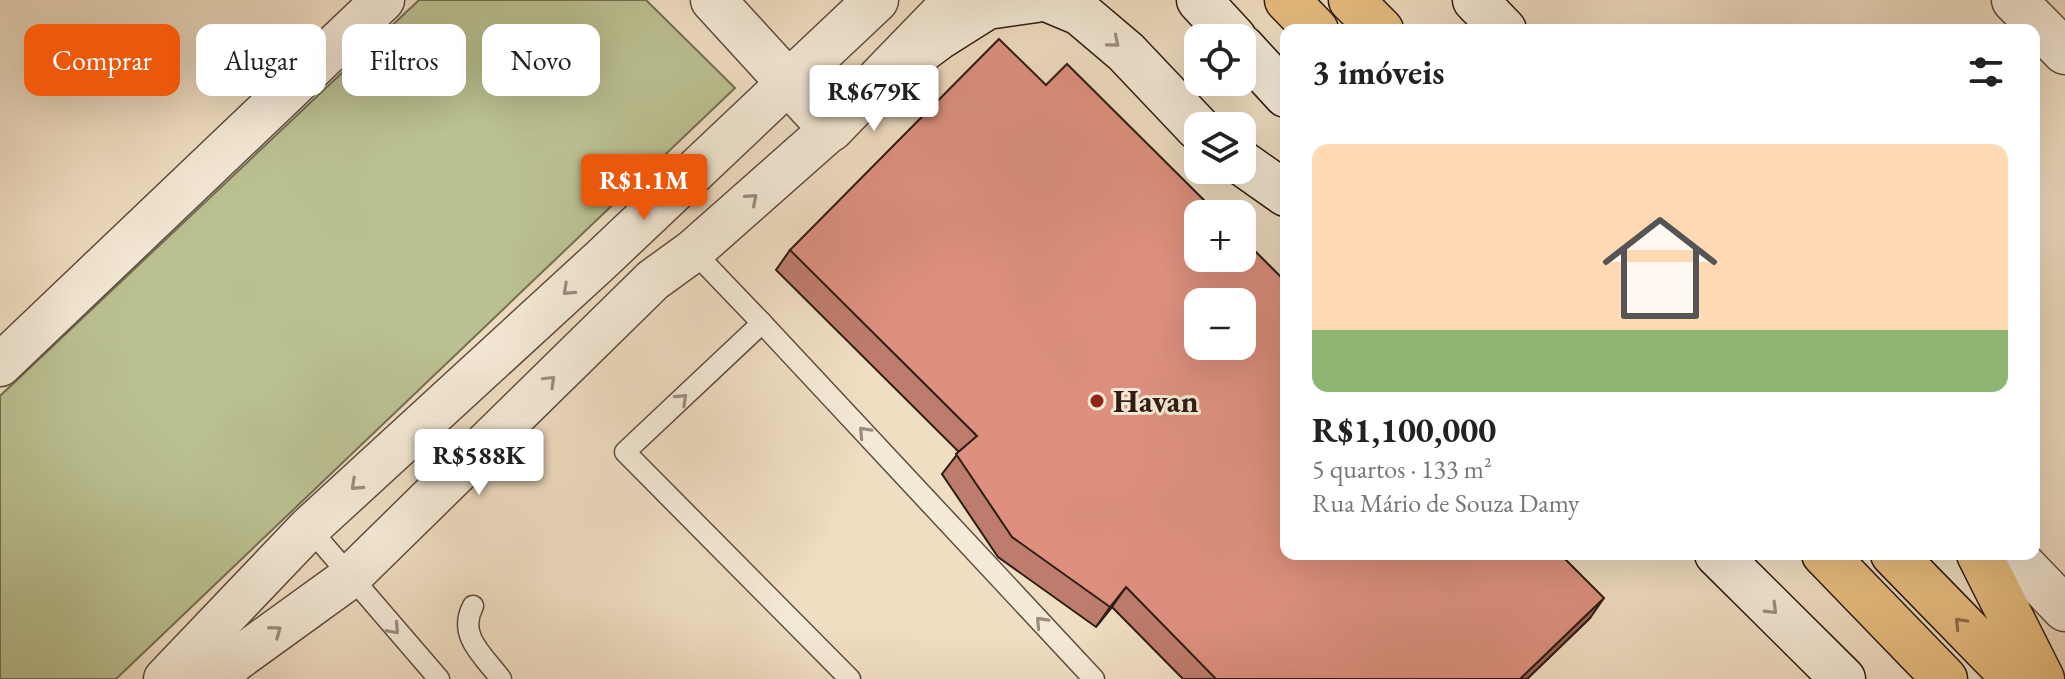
<!DOCTYPE html>
<html lang="pt">
<head>
<meta charset="utf-8">
<style>
	:root { --surface:#fff; --page:#f2f2f2; --text:#222; --muted:#767676; --accent:#ea580c }
	body { margin:0; font-family:"EB Garamond",serif; background:var(--page); color:var(--text); height:100vh; display:flex; flex-direction:column; font-size:30px; white-space:nowrap }
	* { box-sizing:border-box; margin:0 }
	p { font-size:26px; color:var(--muted) }
	.icon { flex:none; width:44px; height:44px; fill:none; stroke:currentColor; stroke-width:2; stroke-linecap:round; stroke-linejoin:round }
	.map { position:relative; flex:1; overflow:hidden }
	.panel { position:absolute; left:1280px; top:24px; width:760px; height:536px; display:flex; flex-direction:column; background:var(--surface); border-radius:16px; box-shadow:0 8px 32px #0002 }
	.panel>* { flex:none }
	.guide { position:absolute; left:24px; top:24px; width:760px; height:72px; display:flex; gap:16px }
	.buttons { position:absolute; left:1184px; top:24px; display:grid; gap:16px }
	.buttons a { display:grid; place-items:center; width:72px; height:72px; border-radius:16px; background:var(--surface); box-shadow:0 8px 32px #0002; font-size:40px }
	.price { position:absolute; translate:-50% -68px; padding:0 18px; border-radius:8px; background:#fff; color:#222; font-size:26px; line-height:52px; filter:drop-shadow(0 2px 4px #0008) }
	.price::after { content:''; position:absolute; left:50%; top:48px; width:24px; height:18px; margin-left:-12px; background:inherit; clip-path:polygon(0 0,100% 0,50% 100%) }
	.price.active { background:var(--accent); color:#fff }
	ul { padding:0; list-style:none }
	li { display:grid; align-content:center; gap:16px; height:424px; padding:0 32px }
	li span { display:grid; place-items:center; height:248px; border-radius:16px; color:#555 }
	li>.icon { margin-inline-start:auto }
	span .icon { width:144px; height:144px; fill:#fffc; stroke-width:1 }
	li b { font-size:34px }
	h2 { display:flex; justify-content:space-between; align-items:center; height:96px; padding:0 32px; font-size:34px }
	.tag { padding:0 28px; border-radius:16px; background:var(--surface); box-shadow:0 8px 32px #0002; font-size:28px; line-height:72px }
	.tag.active { background:var(--accent); color:#fff }
	.map>svg:first-child { display:block }
	.green { fill:#bbc192; stroke:#746e53; stroke-width:2 }
	.lines { fill:none; stroke-linecap:round; stroke-linejoin:round }
	.service-casing { stroke:#5e4c40; stroke-width:23 }
	.minor-casing { stroke:#5e4c40; stroke-width:45 }
	.tertiary-casing { stroke:#5e4c40; stroke-width:47 }
	.secondary-casing { stroke:#2e1c14; stroke-width:47 }
	.primary-casing { stroke:#2e1c14; stroke-width:47 }
	.service { stroke:#f5ead7; stroke-width:20 }
	.minor { stroke:#f5ead7; stroke-width:42 }
	.tertiary { stroke:#f5ead7; stroke-width:44 }
	.secondary { stroke:#f5ead7; stroke-width:44 }
	.primary { stroke:#e8bf81; stroke-width:44 }
	.wall { fill:#be7c6c; stroke:#2e1c14; stroke-width:2 }
	.shaded-wall { fill:#9b6558; stroke:#2e1c14; stroke-width:2 }
	.building { fill:#dd907e; stroke:#2e1c14; stroke-width:2; fill-rule:evenodd }
	.oneway { stroke:#9b8d7f }
	.oneway2 { stroke:#8b6e4a }
	.poi-dot { fill:#8f2418; stroke:#f5ead7; stroke-width:3 }
	.labels { text-anchor:middle; stroke-width:6; stroke-linejoin:round; paint-order:stroke }
	.poi-label { font-size:32px; font-weight:bold; fill:#2e1c14; stroke:#f5ead7; text-anchor:start }
</style>
</head>
<body>
<div class="map">
<svg width="2065" height="679" viewBox="0 0 2065 679">
	<rect width="100%" height="100%" fill="#f0dec2"/>
	<filter id="stains"><feTurbulence type="fractalNoise" baseFrequency=".0025" numOctaves="4"/><feColorMatrix values="0 0 0 0 .2 0 0 0 0 .09 0 0 0 0 .02 0 0 0 .5 -.17"/></filter>
	<radialGradient id="worn" r=".72"><stop offset=".6" stop-color="#630" stop-opacity="0"/><stop offset="1" stop-color="#630" stop-opacity=".3"/></radialGradient>
	<path class="green" d="M419 0H646L735 88 116 679H0V396Z"/>
	<g class="lines">
		<g class="service-casing">
			<g id="service">
				<path d="M693 251 762 323 625 452 850 679"/>
				<path d="M762 323 1094 679"/>
				<path d="M309 528 439 679"/>
				<path d="M473 606C457 636 484 656 501 679"/>
			</g>
		</g>
		<g class="minor-casing">
			<g id="minor">
				<path d="M0 365 383 0"/>
				<path d="M165 679 309 528 601 260 788 83"/>
				<path d="M214 679 237 659 349 578 653 280 693 251 831 129"/>
			</g>
		</g>
		<g class="tertiary-casing">
			<g id="tertiary">
				<path d="M713 0 831 129 956 0"/>
				<path d="M2014 0 2065 52"/>
				<path d="M788 83 876 0"/>
				<path d="M2012 554 2065 609"/>
			</g>
		</g>
		<g class="secondary-casing">
			<g id="secondary">
				<path d="M1049 0 1080 13 1126 52 1198 128"/>
				<path d="M1199 0 1234 38"/>
				<path d="M1475 0 1504 30"/>
				<path d="M1242 47 1286 95"/>
				<path d="M868 90 938 38 987 7 1036 0"/>
				<path d="M1242 163 1286 194"/>
				<path d="M1717 554 1843 679"/>
			</g>
		</g>
		<g class="primary-casing">
			<g id="primary">
				<path d="M1287 0 1316 30"/>
				<path d="M1351 0 1381 30"/>
				<path d="M1824 554 1945 679"/>
				<path d="M1893 554 2015 679"/>
				<path d="M1979 554 2042 679"/>
			</g>
		</g>
		<use href="#service" class="service"/>
		<use href="#minor" class="minor"/>
		<use href="#tertiary" class="tertiary"/>
		<use href="#secondary" class="secondary"/>
		<use href="#primary" class="primary"/>
	</g>
	<path class="wall" d="M790 250 1590 618 1527 679H1183L1112 607 1096 627 998 557 942 474 959 452 776 270Z"/>
	<g class="shaded-wall">
		<path d="M1126 587 1112 607 1096 627 1110 607Z"/>
		<path d="M1604 598 1590 618 1527 679H1520Z"/>
	</g>
	<path class="building" d="M999 39 1046 85 1067 64 1218 214H1198V258H1242V238L1286 282V554H1560L1604 598 1520 679H1216L1126 587 1110 607 1012 537 956 454 977 436 790 250ZM1198 302H1242V346H1198Z"/>
	<defs><path id="oneway-chevron" d="M-2-3.5L2.5 0L-2 3.5" fill="none" stroke-width="1.6" stroke-linecap="round" stroke-linejoin="round" transform="scale(2)"/></defs>
	<g class="oneway">
		<use href="#oneway-chevron" transform="translate(1114 42) rotate(40)"/>
		<use href="#oneway-chevron" transform="translate(752 199) rotate(-41)"/>
		<use href="#oneway-chevron" transform="translate(568 290) rotate(137)"/>
		<use href="#oneway-chevron" transform="translate(550 381) rotate(-44)"/>
		<use href="#oneway-chevron" transform="translate(682 399) rotate(-43)"/>
		<use href="#oneway-chevron" transform="translate(864 432) rotate(-133)"/>
		<use href="#oneway-chevron" transform="translate(356 485) rotate(137)"/>
		<use href="#oneway-chevron" transform="translate(1772 609) rotate(45)"/>
		<use href="#oneway-chevron" transform="translate(1041 622) rotate(-133)"/>
		<use href="#oneway-chevron" transform="translate(394 629) rotate(48)"/>
		<use href="#oneway-chevron" transform="translate(276 631) rotate(-36)"/>
	</g>
	<use class="oneway2" href="#oneway-chevron" transform="translate(1960 623) rotate(-134)"/>
	<circle class="poi-dot" cx="1097" cy="401" r="8"/>
	<g class="labels">
		<g class="poi-label">
			<text x="1113" y="412">Havan</text>
		</g>
	</g>
	<rect width="100%" height="100%" filter="url(#stains)"/>
	<rect width="100%" height="100%" fill="url(#worn)"/>
</svg>
<div class="buttons">
<a><svg class="icon" aria-label="locate" viewBox="0 0 24 24"><circle cx="12" cy="12" r="6"/><path d="M12 2v4M12 18v4M2 12h4M18 12h4"/></svg></a>
<a><svg class="icon" aria-label="layers" viewBox="0 0 24 24"><path d="M12 4l9 5-9 5-9-5zM3 14l9 5 9-5"/></svg></a>
<a>+</a>
<a>−</a>
</div>
<b class="price" style="left:874px;top:133px">R$679K</b>
<b class="price active" style="left:644px;top:222px">R$1.1M</b>
<b class="price" style="left:479px;top:497px">R$588K</b>
<div class="guide">
<a class="tag active">Comprar</a>
<a class="tag">Alugar</a>
<a class="tag">Filtros</a>
<a class="tag">Novo</a>
</div>
<section class="panel">
<h2>3 imóveis<svg class="icon" aria-label="filters" viewBox="0 0 24 24"><path d="M4 7h16M4 17h16"/><circle cx="9" cy="7" r="2"/><circle cx="15" cy="17" r="2"/></svg></h2>
<ul>
<li><span style="background:linear-gradient(#ffd9b3 75%,#8fb573 0)"><svg class="icon" aria-label="home" viewBox="0 0 24 24"><path d="M3 11l9-7 9 7M6 9v11h12V9"/></svg></span><div><b>R$1,100,000</b><p>5 quartos · 133 m²</p><p>Rua Mário de Souza Damy</p></div></li>
</ul>
</section>
</div>
</body>
</html>
